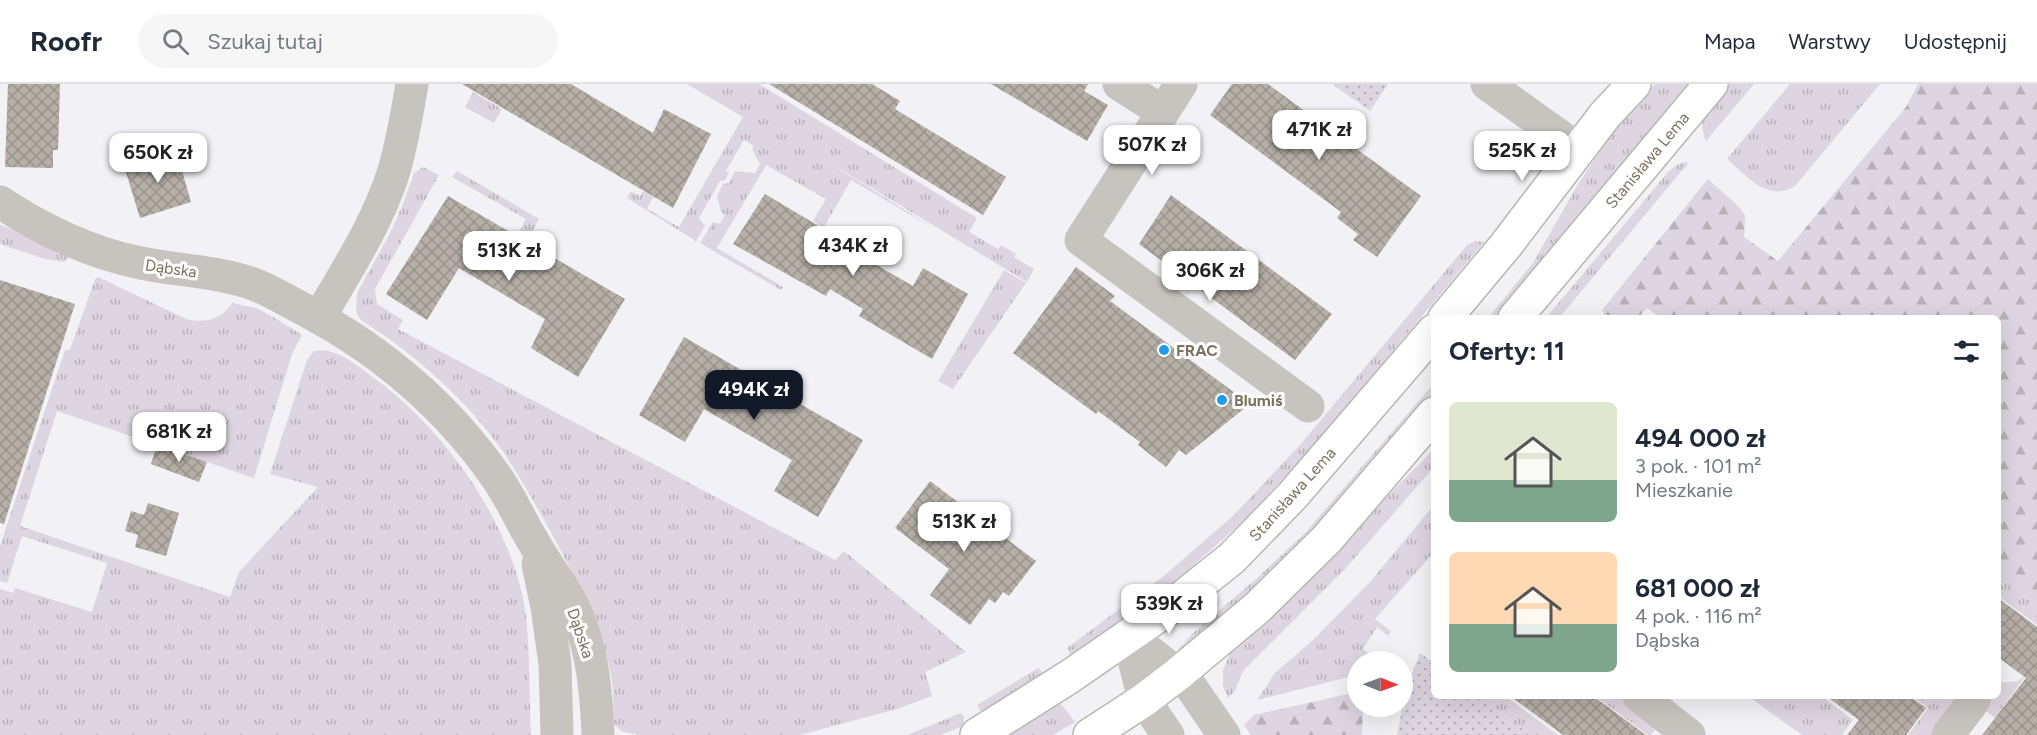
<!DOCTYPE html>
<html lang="pl">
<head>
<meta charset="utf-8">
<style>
	:root { --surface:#fff; --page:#f6f6f7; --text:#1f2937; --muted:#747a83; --line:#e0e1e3; --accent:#111827 }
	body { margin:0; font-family:Figtree,sans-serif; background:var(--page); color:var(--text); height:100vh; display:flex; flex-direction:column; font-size:22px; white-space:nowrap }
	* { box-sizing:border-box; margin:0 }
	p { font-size:20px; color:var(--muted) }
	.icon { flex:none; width:33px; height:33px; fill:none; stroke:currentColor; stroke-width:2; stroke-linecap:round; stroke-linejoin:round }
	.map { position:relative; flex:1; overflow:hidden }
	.side { position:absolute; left:1431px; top:231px; width:570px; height:384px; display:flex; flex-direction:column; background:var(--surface); border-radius:9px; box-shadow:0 6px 24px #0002 }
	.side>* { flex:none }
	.needle { width:39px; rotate:91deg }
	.fabs { position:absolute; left:1347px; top:567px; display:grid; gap:12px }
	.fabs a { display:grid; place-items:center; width:66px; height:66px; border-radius:50%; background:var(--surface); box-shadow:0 6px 24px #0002; font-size:30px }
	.price { position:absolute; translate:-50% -51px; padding:0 14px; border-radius:12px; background:#fff; color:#222; font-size:20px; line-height:39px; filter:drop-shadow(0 2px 3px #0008) }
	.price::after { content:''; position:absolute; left:50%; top:36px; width:18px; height:14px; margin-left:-9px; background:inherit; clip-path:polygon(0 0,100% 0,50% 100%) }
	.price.active { background:var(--accent); color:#fff }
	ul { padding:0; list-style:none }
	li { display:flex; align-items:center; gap:18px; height:150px; padding:0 18px }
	li span { display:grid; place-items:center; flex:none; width:168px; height:120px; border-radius:9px; color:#555 }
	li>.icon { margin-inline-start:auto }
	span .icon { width:72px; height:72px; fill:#fffc; stroke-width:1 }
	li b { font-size:26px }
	h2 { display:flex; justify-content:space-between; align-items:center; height:72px; padding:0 18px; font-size:26px }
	header { display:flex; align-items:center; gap:36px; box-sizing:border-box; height:84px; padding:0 30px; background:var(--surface); border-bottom:2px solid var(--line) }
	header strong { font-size:28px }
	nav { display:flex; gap:33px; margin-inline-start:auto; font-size:21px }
	.search { width:420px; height:54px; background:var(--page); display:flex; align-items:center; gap:15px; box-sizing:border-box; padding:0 21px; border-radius:33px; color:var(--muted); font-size:22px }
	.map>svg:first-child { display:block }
	.grass { fill:url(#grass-tufts) }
	.forest { fill:url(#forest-firs) }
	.park { fill:url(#park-dots) }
	.building { fill:url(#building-cross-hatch) }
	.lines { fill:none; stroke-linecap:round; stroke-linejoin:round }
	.major-casing { stroke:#bab6b1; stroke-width:36 }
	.minor { stroke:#c7c4c0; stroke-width:33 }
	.major { stroke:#fff; stroke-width:33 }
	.poi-dot { fill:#1f9ce7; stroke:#fff; stroke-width:2 }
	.labels { text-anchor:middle; stroke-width:6; stroke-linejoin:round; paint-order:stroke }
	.street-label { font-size:16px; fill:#7d715f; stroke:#fff }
	.poi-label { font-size:16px; font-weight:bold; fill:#7d715f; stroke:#fff; text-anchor:start }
</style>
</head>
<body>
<header>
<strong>Roofr</strong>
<div class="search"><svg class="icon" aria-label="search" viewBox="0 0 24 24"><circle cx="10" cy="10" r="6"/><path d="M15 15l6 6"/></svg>Szukaj tutaj</div>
<nav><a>Mapa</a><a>Warstwy</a><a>Udostępnij</a></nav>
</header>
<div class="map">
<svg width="2037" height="651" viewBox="0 0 2037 651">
	<defs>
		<pattern id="grass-tufts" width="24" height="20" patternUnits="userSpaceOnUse" patternTransform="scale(1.5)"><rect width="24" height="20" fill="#ddd5df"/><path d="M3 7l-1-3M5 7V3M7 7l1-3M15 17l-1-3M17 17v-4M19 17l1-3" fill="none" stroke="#b8b1b8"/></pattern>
		<pattern id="forest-firs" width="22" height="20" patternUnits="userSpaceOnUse" patternTransform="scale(1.5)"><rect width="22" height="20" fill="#ddd5df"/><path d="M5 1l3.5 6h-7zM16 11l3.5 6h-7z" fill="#b8b1b8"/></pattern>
		<pattern id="park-dots" width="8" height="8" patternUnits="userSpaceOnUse" patternTransform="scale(1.5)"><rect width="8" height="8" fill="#ddd5df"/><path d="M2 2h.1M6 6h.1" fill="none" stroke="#b8b1b8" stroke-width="1.8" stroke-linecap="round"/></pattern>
		<pattern id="building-cross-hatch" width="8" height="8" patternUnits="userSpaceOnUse" patternTransform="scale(1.5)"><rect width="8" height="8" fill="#b5afa7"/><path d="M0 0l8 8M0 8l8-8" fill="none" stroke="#98938b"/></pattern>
	</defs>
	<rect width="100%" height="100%" fill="#f2f1f5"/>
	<g class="grass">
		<path d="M687 0H759L977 134 969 148 998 165 1001 161 1016 170 1014 173 1034 185 1027 198 817 71 935 145 851 96 824 143 813 137 826 115 766 81 717 164 783 203 781 206 700 159 713 138 720 140 725 131 721 128 717 112 723 100 729 99 735 87 755 89 760 80 752 65 754 62 744 56 726 87 729 89 725 96 720 97 699 134 705 142 696 157 627 114 631 107 640 112 643 107 653 113 647 125 679 143 743 33Z"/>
		<path d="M1655 0H1693L1498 234H1488L1533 179 1577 102 1611 50Z"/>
		<path d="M1728 0H1754L1706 57C1695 31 1712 19 1728 0Z"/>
		<path d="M1790 0H1880L1795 102C1768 119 1747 92 1727 75Z"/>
		<path d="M473 8 502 25 494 39 465 23Z"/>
		<path d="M1689 78 1559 234H1546L1669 87 1680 79Z"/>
		<path d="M423 83 439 91 375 205 377 220 403 236 398 245 835 476 844 467 966 568 925 588 932 612 897 625 800 651H640L623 648 614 641C613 624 614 607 611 591 602 541 576 496 553 452 537 424 522 395 504 369 466 315 416 271 361 236L356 228 357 209 389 151 403 120 414 89Z"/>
		<path d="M457 87 539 135 528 155 518 149 526 135 452 93Z"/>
		<path d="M0 141 12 145 69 170V174L64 178 45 175 0 160Z"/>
		<path d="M1475 157 1484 158 1310 366 1243 437 1174 499 1072 574 1067 564 1165 491 1234 431 1300 361 1467 161Z"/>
		<path d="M1004 186 1026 199 953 305 938 297Z"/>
		<path d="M98 193 186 235C205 240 223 235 233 218 241 223 251 221 260 226 274 233 288 242 302 251L292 270 254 394 57 327 20 442 230 513 239 488 318 403 270 390 307 276 314 267C337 262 361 285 378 297 448 349 515 445 526 532 530 571 529 612 531 651H0V505L13 509 15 504 92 528 107 479 22 452 7 499 0 497V462L65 266H70L95 195Z"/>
		<path d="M1434 299V310L1369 388 1294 470 1178 571 1175 570 1193 549 1256 495 1305 449Z"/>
		<path d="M1434 365V383L1346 484 1243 587 1235 607 1228 614 1223 602V586L1232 564 1301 500Z"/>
		<path d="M1434 421V468L1375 535 1391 547 1388 552 1377 543 1363 565 1374 574 1372 577 1358 578 1357 591 1257 616 1275 589 1313 556 1370 498Z"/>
		<path d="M1998 492 2037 521V541L1998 512Z"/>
		<path d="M1038 584 1046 592 986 630 980 626 977 621Z"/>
		<path d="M2022 593 2024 594 1995 634 1977 620 1980 612H1998V599L2019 597Z"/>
		<path d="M1478 612H1505L1558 651H1531Z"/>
		<path d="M1595 612H1631L1663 635 1651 651H1648Z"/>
		<path d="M1748 612H1821L1853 636 1842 651H1802Z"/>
		<path d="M1911 612H1965L1937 651H1908L1928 624Z"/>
		<path d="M1058 616 1075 638 1053 651H1007Z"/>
		<path d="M961 629 964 633 963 642 941 651H907Z"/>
	</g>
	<g class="forest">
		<path d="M1918 0H2037V521L1998 492V234H1661L1647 224 1638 234H1606L1602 226 1708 95 1739 123 1745 131 1744 153 1778 177 1906 23Z"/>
		<path d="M1357 608 1358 622 1363 623 1362 651H1251L1244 641 1254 631Z"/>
	</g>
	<g class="park">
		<path d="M1332 0H1388L1370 27Z"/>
		<path d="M1420 569 1434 579V612H1478L1531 651H1397L1406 605Z"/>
	</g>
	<g class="building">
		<path d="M8 0H60L58 66H53V84L5 83Z"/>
		<path d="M462 0H571L653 49 664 25 711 50 673 124Z"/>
		<path d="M769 0H872L900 17 895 25 1006 93 983 131Z"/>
		<path d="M991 0H1088L1084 7 1108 21 1087 57Z"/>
		<path d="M1232 0H1268L1421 112 1377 173 1353 156 1358 150 1337 134 1341 128 1210 31Z"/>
		<path d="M176 66 191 118 140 134 124 82Z"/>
		<path d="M765 110 844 157 842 161 913 202 923 184 968 210 932 275 859 232 863 225 830 205 826 212 733 160Z"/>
		<path d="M1171 111 1332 230 1295 276 1139 160Z"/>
		<path d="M448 112 625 215 578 293 531 264 545 235 459 184 427 236 386 210Z"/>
		<path d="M1076 183 1115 212 1110 217 1250 320 1186 371 1179 366 1166 383 1138 361 1140 358 1098 327 1096 330 1013 269Z"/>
		<path d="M0 196 75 220 4 440 0 439Z"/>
		<path d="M684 253 863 356 818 433 774 407 792 376 704 325 685 358 639 331Z"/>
		<path d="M157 361 207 378 199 398 151 380Z"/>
		<path d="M930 397 1036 477 1009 512 1003 508 995 519 989 515 970 541 930 511 949 485 895 444Z"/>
		<path d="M148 419 179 429 166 472 135 463 138 451 125 447 131 427 144 431Z"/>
		<path d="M1998 514 2037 543V651H1982L2026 594 1998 573Z"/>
		<path d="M1510 612H1593L1646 651H1563Z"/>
		<path d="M1826 612H1909L1926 624 1906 651H1847L1859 636Z"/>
	</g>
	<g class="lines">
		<g class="major-casing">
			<g id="major">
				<path d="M1445 234 1506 161 1605 31 1634 0"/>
				<path d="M1515 234 1711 0"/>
				<path d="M977 651 1069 593 1172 522 1232 474 1293 411 1434 247"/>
				<path d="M1090 651 1144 616 1178 590 1257 524 1327 455 1434 330"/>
			</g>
		</g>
		<g class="minor">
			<path d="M1119 0 1163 28"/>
			<path d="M1181 0 1081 156 1308 322"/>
			<path d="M1487 0 1578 65"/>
			<path d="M0 118C40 145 93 170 141 179 179 187 219 187 256 201 273 208 289 218 305 226 382 267 447 322 497 394 511 414 520 436 533 457 543 476 556 492 567 511 592 554 596 603 598 651"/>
			<path d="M319 234C346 187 376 142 393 90 402 61 407 30 412 0"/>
			<path d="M538 480 547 523 555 580 557 651"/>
			<path d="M1128 551 1178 590 1191 603 1224 651"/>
			<path d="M1128 551 1144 616 1168 651"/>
			<path d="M1639 612 1689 651"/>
			<path d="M1948 651 1972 619 1975 612"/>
		</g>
		<use href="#major" class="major"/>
	</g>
	<g class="poi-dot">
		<circle cx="1164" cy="266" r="6"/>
		<circle cx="1222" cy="316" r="6"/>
	</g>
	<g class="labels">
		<g class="street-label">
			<text transform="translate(1647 76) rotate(-50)" y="6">Stanisława Lema</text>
			<text transform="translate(171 184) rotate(8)" y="6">Dąbska</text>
			<text transform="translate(1292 410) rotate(-48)" y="6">Stanisława Lema</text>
			<text transform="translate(581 549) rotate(71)" y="6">Dąbska</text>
		</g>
		<g class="poi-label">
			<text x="1176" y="272">FRAC</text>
			<text x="1234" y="322">Blumiś</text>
		</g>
	</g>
</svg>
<div class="fabs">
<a><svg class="needle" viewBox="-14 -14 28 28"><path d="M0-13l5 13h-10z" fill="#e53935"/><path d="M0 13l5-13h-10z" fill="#747a83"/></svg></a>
</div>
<b class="price" style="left:1319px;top:77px">471K zł</b>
<b class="price" style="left:1152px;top:92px">507K zł</b>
<b class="price" style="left:1522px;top:98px">525K zł</b>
<b class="price" style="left:158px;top:100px">650K zł</b>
<b class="price" style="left:853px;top:193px">434K zł</b>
<b class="price" style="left:509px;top:198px">513K zł</b>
<b class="price" style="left:1210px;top:218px">306K zł</b>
<b class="price active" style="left:754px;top:337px">494K zł</b>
<b class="price" style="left:179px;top:379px">681K zł</b>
<b class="price" style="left:964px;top:469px">513K zł</b>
<b class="price" style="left:1169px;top:551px">539K zł</b>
<section class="side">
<h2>Oferty: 11<svg class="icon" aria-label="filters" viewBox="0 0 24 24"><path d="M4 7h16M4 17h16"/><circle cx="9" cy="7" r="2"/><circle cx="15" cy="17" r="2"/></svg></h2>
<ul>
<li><span style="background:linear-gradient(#dfe7d0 65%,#7fa58c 0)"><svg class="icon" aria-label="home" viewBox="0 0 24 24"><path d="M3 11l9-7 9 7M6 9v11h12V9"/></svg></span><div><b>494 000 zł</b><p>3 pok. · 101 m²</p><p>Mieszkanie</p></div></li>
<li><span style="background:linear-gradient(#ffd9b3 60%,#7fa58c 0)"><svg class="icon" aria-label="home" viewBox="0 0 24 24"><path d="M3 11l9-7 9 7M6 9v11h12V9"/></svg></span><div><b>681 000 zł</b><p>4 pok. · 116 m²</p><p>Dąbska</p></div></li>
</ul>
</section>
</div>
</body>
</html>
